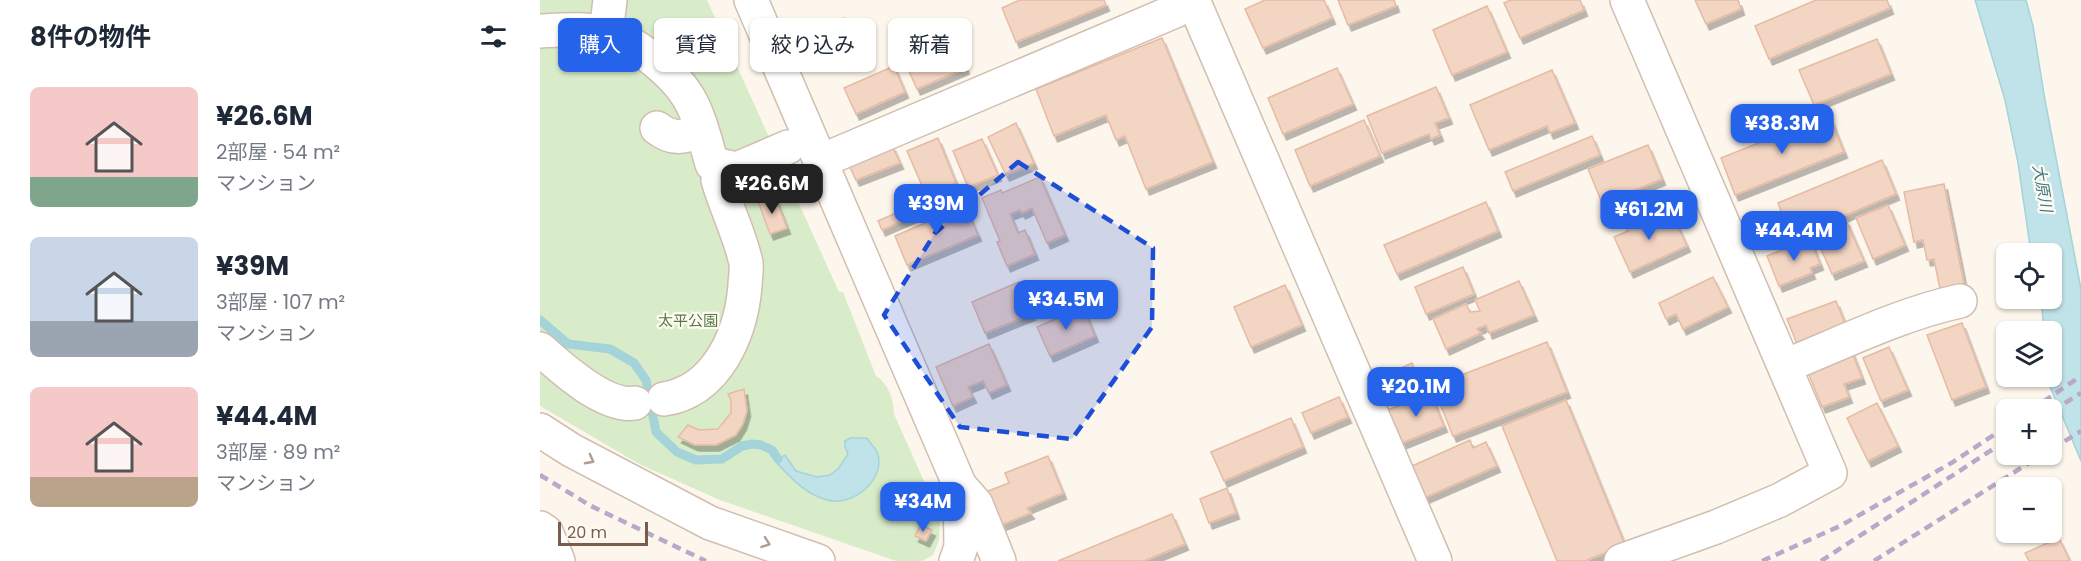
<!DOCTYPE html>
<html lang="ja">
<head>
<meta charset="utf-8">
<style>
	:root { --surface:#fff; --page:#f2f2f3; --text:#1f2937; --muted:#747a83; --accent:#2563eb }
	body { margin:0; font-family:Poppins,"Noto Sans JP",sans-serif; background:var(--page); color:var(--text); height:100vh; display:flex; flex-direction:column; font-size:22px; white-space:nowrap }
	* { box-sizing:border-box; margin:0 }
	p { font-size:20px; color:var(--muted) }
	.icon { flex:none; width:33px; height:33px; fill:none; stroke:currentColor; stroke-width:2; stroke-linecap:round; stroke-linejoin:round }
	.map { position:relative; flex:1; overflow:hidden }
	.sheet { display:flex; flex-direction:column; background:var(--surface); width:540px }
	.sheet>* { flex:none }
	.hud { position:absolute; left:18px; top:18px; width:570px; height:54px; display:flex; gap:12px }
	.buttons { position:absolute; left:1456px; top:243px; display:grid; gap:12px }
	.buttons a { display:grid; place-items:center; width:66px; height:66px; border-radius:9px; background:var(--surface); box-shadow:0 2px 4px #0004; font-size:30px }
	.scale { position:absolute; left:18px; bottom:15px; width:90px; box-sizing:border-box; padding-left:6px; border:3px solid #7a5c4d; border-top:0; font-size:16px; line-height:21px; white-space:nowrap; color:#7a5c4d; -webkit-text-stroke:4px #fffaf3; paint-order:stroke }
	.price { position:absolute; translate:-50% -51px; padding:0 14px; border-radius:12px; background:var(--accent); color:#fff; font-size:20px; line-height:39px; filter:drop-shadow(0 2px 3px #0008) }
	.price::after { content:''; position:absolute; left:50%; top:36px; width:18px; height:14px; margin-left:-9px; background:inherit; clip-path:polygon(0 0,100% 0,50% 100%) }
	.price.on { background:#222; color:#fff }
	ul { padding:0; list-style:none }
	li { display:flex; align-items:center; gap:18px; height:150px; padding:0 30px }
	li span { display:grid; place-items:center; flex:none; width:168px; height:120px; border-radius:9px; color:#555 }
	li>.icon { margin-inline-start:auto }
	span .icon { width:72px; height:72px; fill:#fffc; stroke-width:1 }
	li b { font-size:26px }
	h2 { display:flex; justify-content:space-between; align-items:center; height:72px; padding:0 30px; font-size:26px }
	.chip { padding:0 21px; border-radius:9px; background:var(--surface); box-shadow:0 2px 4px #0004; font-size:21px; line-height:54px }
	.chip.on { background:var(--accent); color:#fff }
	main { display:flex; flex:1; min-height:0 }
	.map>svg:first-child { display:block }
	.green { fill:#d8ecc9 }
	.water { fill:#bfe3e8; stroke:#a5d3da; stroke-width:1.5 }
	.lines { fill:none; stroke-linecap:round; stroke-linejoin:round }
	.stream { stroke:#a5d3da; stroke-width:9 }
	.building { fill:#f3d5c3; stroke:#e6bba3; stroke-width:1.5; filter:url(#shadow) }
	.minor-casing { stroke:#d1beb0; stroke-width:36 }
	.minor { stroke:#fff; stroke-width:33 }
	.rail { stroke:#b9a8c9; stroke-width:4.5; stroke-dasharray:9 6; stroke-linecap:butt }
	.oneway { stroke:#af9d94 }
	.marked { fill:#1d4ed8; fill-opacity:0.2; stroke:#1d4ed8; stroke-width:4.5; stroke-dasharray:12 8; stroke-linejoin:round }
	.labels { text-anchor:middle; stroke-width:4.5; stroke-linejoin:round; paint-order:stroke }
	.park-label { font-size:15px; fill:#537a41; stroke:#fffaf3 }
	.water-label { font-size:16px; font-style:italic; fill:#437c86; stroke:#fffaf3 }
</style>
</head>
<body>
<main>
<section class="sheet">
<h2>8件の物件<svg class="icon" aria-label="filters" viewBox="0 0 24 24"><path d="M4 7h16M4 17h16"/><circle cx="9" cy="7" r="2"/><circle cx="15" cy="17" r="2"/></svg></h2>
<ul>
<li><span style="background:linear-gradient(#f6c9c9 75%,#7fa58c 0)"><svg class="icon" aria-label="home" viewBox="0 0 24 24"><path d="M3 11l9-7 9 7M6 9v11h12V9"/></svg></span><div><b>¥26.6M</b><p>2部屋 · 54 m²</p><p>マンション</p></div></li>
<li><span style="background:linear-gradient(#c9d6e8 70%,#9aa5b1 0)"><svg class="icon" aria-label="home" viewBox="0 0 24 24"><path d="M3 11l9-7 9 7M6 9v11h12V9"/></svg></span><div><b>¥39M</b><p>3部屋 · 107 m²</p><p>マンション</p></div></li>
<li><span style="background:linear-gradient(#f6c9c9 75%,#b9a48a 0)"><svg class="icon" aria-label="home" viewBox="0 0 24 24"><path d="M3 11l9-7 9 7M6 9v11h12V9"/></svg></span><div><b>¥44.4M</b><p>3部屋 · 89 m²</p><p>マンション</p></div></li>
</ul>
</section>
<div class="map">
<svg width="1541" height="561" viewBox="0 0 1541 561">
	<defs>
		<filter id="shadow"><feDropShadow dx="3.5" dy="6" stdDeviation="0" flood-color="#0004"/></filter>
	</defs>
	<rect width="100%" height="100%" fill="#fdf6ec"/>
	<path class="green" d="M0 0H167L299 292H303L336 376C348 383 354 400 354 414L400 517 399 540 393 555 382 561H356L180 500 101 465 0 406Z"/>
	<g class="water">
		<path d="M1435 0H1486L1493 26 1505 100 1541 289V461L1506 377 1512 376V332L1504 331 1501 299 1512 298V254L1491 253 1478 163 1465 100Z"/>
		<path d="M310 438H327C330 443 336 449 338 454 345 481 312 507 287 500 265 494 250 477 235 461L245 455 256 471 277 477 290 475 299 468 308 454 305 447V441Z"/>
	</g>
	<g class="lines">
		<path class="stream" d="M0 320 28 344 70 349 94 363 106 380 116 432 137 452 156 460 182 459 202 446 212 444 221 445 232 450 238 459"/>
	</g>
	<g class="building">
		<path d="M480 0H564L566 5 476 42 462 8Z"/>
		<path d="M725 0H784L792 18 723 48 705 9Z"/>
		<path d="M798 0H854L856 6 808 25Z"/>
		<path d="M971 0H1040L1044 10 980 38 964 3Z"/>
		<path d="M1155 0H1198L1201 9 1166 24Z"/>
		<path d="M1276 0H1347L1350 8 1229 59 1215 26Z"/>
		<path d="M947 6 967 52 912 75 893 30Z"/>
		<path d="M304 18 316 45 277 62 265 35Z"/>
		<path d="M413 37 426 68 377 89 363 58Z"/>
		<path d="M622 38 673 162 606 189 585 136 576 140 566 115 514 136 496 89Z"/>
		<path d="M1337 39 1351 74 1274 105 1259 70Z"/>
		<path d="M354 66 365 92 316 114 304 88Z"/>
		<path d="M797 68 813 104 743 134 728 98Z"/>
		<path d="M1012 70 1035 123 1010 133 1007 126 949 150 930 105Z"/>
		<path d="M896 87 909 118 895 123 900 135 891 139 889 134 842 153 827 116Z"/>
		<path d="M1289 115 1304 152 1195 195 1181 158Z"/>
		<path d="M824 120 840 156 770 186 755 150Z"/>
		<path d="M476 123 494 163 466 175 448 137Z"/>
		<path d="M1052 136 1060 155 973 191 965 172Z"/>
		<path d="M398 138 416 183 386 195 367 151Z"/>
		<path d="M442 139 458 175 428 187 413 151Z"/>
		<path d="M352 145 360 163 316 180 308 163Z"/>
		<path d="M1108 145 1122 179 1091 192 1094 198 1065 210 1048 169Z"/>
		<path d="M1342 160 1356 194 1280 226 1276 218 1248 229 1238 203Z"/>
		<path d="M500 177 525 235 507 243 492 208 482 213 480 210 470 214 478 233 485 230 495 254 467 266 457 242 460 241 442 198 461 190 462 193Z"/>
		<path d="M1404 184 1425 289 1401 294 1394 259 1387 260 1383 240 1374 242 1364 192Z"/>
		<path d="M234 195 247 228 230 234 218 201Z"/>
		<path d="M381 202 385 211 342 230 338 221Z"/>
		<path d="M946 202 958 231 857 274 844 245Z"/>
		<path d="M1348 205 1365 245 1333 259 1316 218Z"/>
		<path d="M425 206 438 235 367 265 355 236Z"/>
		<path d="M1110 212 1114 221 1127 215 1131 224 1136 222 1147 246 1090 272 1074 237 1088 231 1085 224Z"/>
		<path d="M1306 220 1324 261 1292 274 1274 233Z"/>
		<path d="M1270 239 1280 264 1270 268 1272 273 1239 286 1227 256Z"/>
		<path d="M923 267 934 294 886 314 875 287Z"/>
		<path d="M1173 277 1188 307 1143 329 1136 314 1126 319 1119 303Z"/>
		<path d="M979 281 994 315 949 333 946 325 937 329 941 333 906 349 893 319 926 304 930 312 940 311 935 300Z"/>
		<path d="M479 282 492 314 445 333 432 302Z"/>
		<path d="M745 285 762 325 711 347 694 307Z"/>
		<path d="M1296 301 1306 326 1257 344 1247 319Z"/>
		<path d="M543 307 555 336 510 356 497 327Z"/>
		<path d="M1422 323 1446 387 1412 400 1387 335Z"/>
		<path d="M1007 342 1027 392 913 436 893 386Z"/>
		<path d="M449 344 467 385 449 393 443 381 428 387 433 397 413 406 396 367Z"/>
		<path d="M1310 347 1322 378 1304 384 1309 397 1282 407 1268 372Z"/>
		<path d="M1349 347 1368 390 1341 401 1323 358Z"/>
		<path d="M872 363 880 381 841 398 832 377 845 371 846 375Z"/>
		<path d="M204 389 207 411 203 424 196 435 176 445H155L138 437 148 425 159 430 178 429 191 413V400L188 394Z"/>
		<path d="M890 393 904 426 862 443 848 410Z"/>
		<path d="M799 397 808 417 771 433 762 413Z"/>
		<path d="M1026 400 1085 545 1045 561H1017L962 426Z"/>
		<path d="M1337 403 1358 446 1328 461 1307 418Z"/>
		<path d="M751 418 763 447 684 481 671 452Z"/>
		<path d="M930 440 933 448 946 442 957 466 884 498 870 467Z"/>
		<path d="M508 456 523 493 487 508 491 513 456 527 443 493 469 483 465 473Z"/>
		<path d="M687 488 696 513 669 523 660 499Z"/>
		<path d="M632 514 645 544 604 561H518Z"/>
		<path d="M381 525 392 530 386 541 375 536Z"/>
		<path d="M1519 538 1530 561H1489L1485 553Z"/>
	</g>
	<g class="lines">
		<g class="minor-casing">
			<g id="minor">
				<path d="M211 0 420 486 436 504 459 561"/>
				<path d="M653 0 895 561"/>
				<path d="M0 31C21 30 45 28 65 33 94 40 137 75 151 102 161 120 166 144 172 164L197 169 248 147"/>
				<path d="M66 33 70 0"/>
				<path d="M117 128C132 140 144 138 161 130"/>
				<path d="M281 161 635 11 654 0"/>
				<path d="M0 349C21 368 65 408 95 403"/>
				<path d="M1245 366C1302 343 1360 314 1420 301"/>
				<path d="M124 399C177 391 201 334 205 286 205 279 207 270 206 263 200 235 186 208 178 180L197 169"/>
				<path d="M0 430 31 450 170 523 278 561"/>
				<path d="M0 528 6 532 18 561"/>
				<path d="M416 561 421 547 420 486"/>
				<path d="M1081 561 1176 527 1240 500 1290 473 1087 0"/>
			</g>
		</g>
		<use href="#minor" class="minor"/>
		<g class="rail">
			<path d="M1491 410 1541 376"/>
			<path d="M1512 411 1541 393"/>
			<path d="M1512 449 1541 431"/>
			<path d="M0 475 51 506 166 561"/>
			<path d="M1222 561 1300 526 1413 462 1467 426"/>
			<path d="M1281 561 1467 440"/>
			<path d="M1334 561 1503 454"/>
		</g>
	</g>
	<defs><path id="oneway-chevron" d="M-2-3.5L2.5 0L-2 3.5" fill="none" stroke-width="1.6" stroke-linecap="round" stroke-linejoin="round" transform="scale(1.5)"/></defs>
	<g class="oneway">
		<use href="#oneway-chevron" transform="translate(50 460) rotate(28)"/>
		<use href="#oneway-chevron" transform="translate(226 543) rotate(20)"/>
	</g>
	<path class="marked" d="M478 162 613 248 612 327 532 439 420 427 344 315 395 233Z"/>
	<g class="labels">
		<g class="park-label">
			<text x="148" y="326">太平公園</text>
		</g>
		<g class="water-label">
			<text transform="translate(1503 188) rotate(80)" y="6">大原川</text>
		</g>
	</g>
</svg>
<div class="buttons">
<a><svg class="icon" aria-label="locate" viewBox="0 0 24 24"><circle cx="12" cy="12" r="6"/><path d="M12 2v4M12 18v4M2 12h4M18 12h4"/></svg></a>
<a><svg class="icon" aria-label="layers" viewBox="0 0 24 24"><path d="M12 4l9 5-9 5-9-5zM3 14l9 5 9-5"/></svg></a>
<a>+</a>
<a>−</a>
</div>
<div class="scale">20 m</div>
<b class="price" style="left:1242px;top:155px">¥38.3M</b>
<b class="price on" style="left:232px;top:215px">¥26.6M</b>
<b class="price" style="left:396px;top:235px">¥39M</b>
<b class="price" style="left:1109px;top:241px">¥61.2M</b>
<b class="price" style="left:1254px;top:262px">¥44.4M</b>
<b class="price" style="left:526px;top:331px">¥34.5M</b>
<b class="price" style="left:876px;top:418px">¥20.1M</b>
<b class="price" style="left:383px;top:533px">¥34M</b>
<div class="hud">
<a class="chip on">購入</a>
<a class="chip">賃貸</a>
<a class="chip">絞り込み</a>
<a class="chip">新着</a>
</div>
</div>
</main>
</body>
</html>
